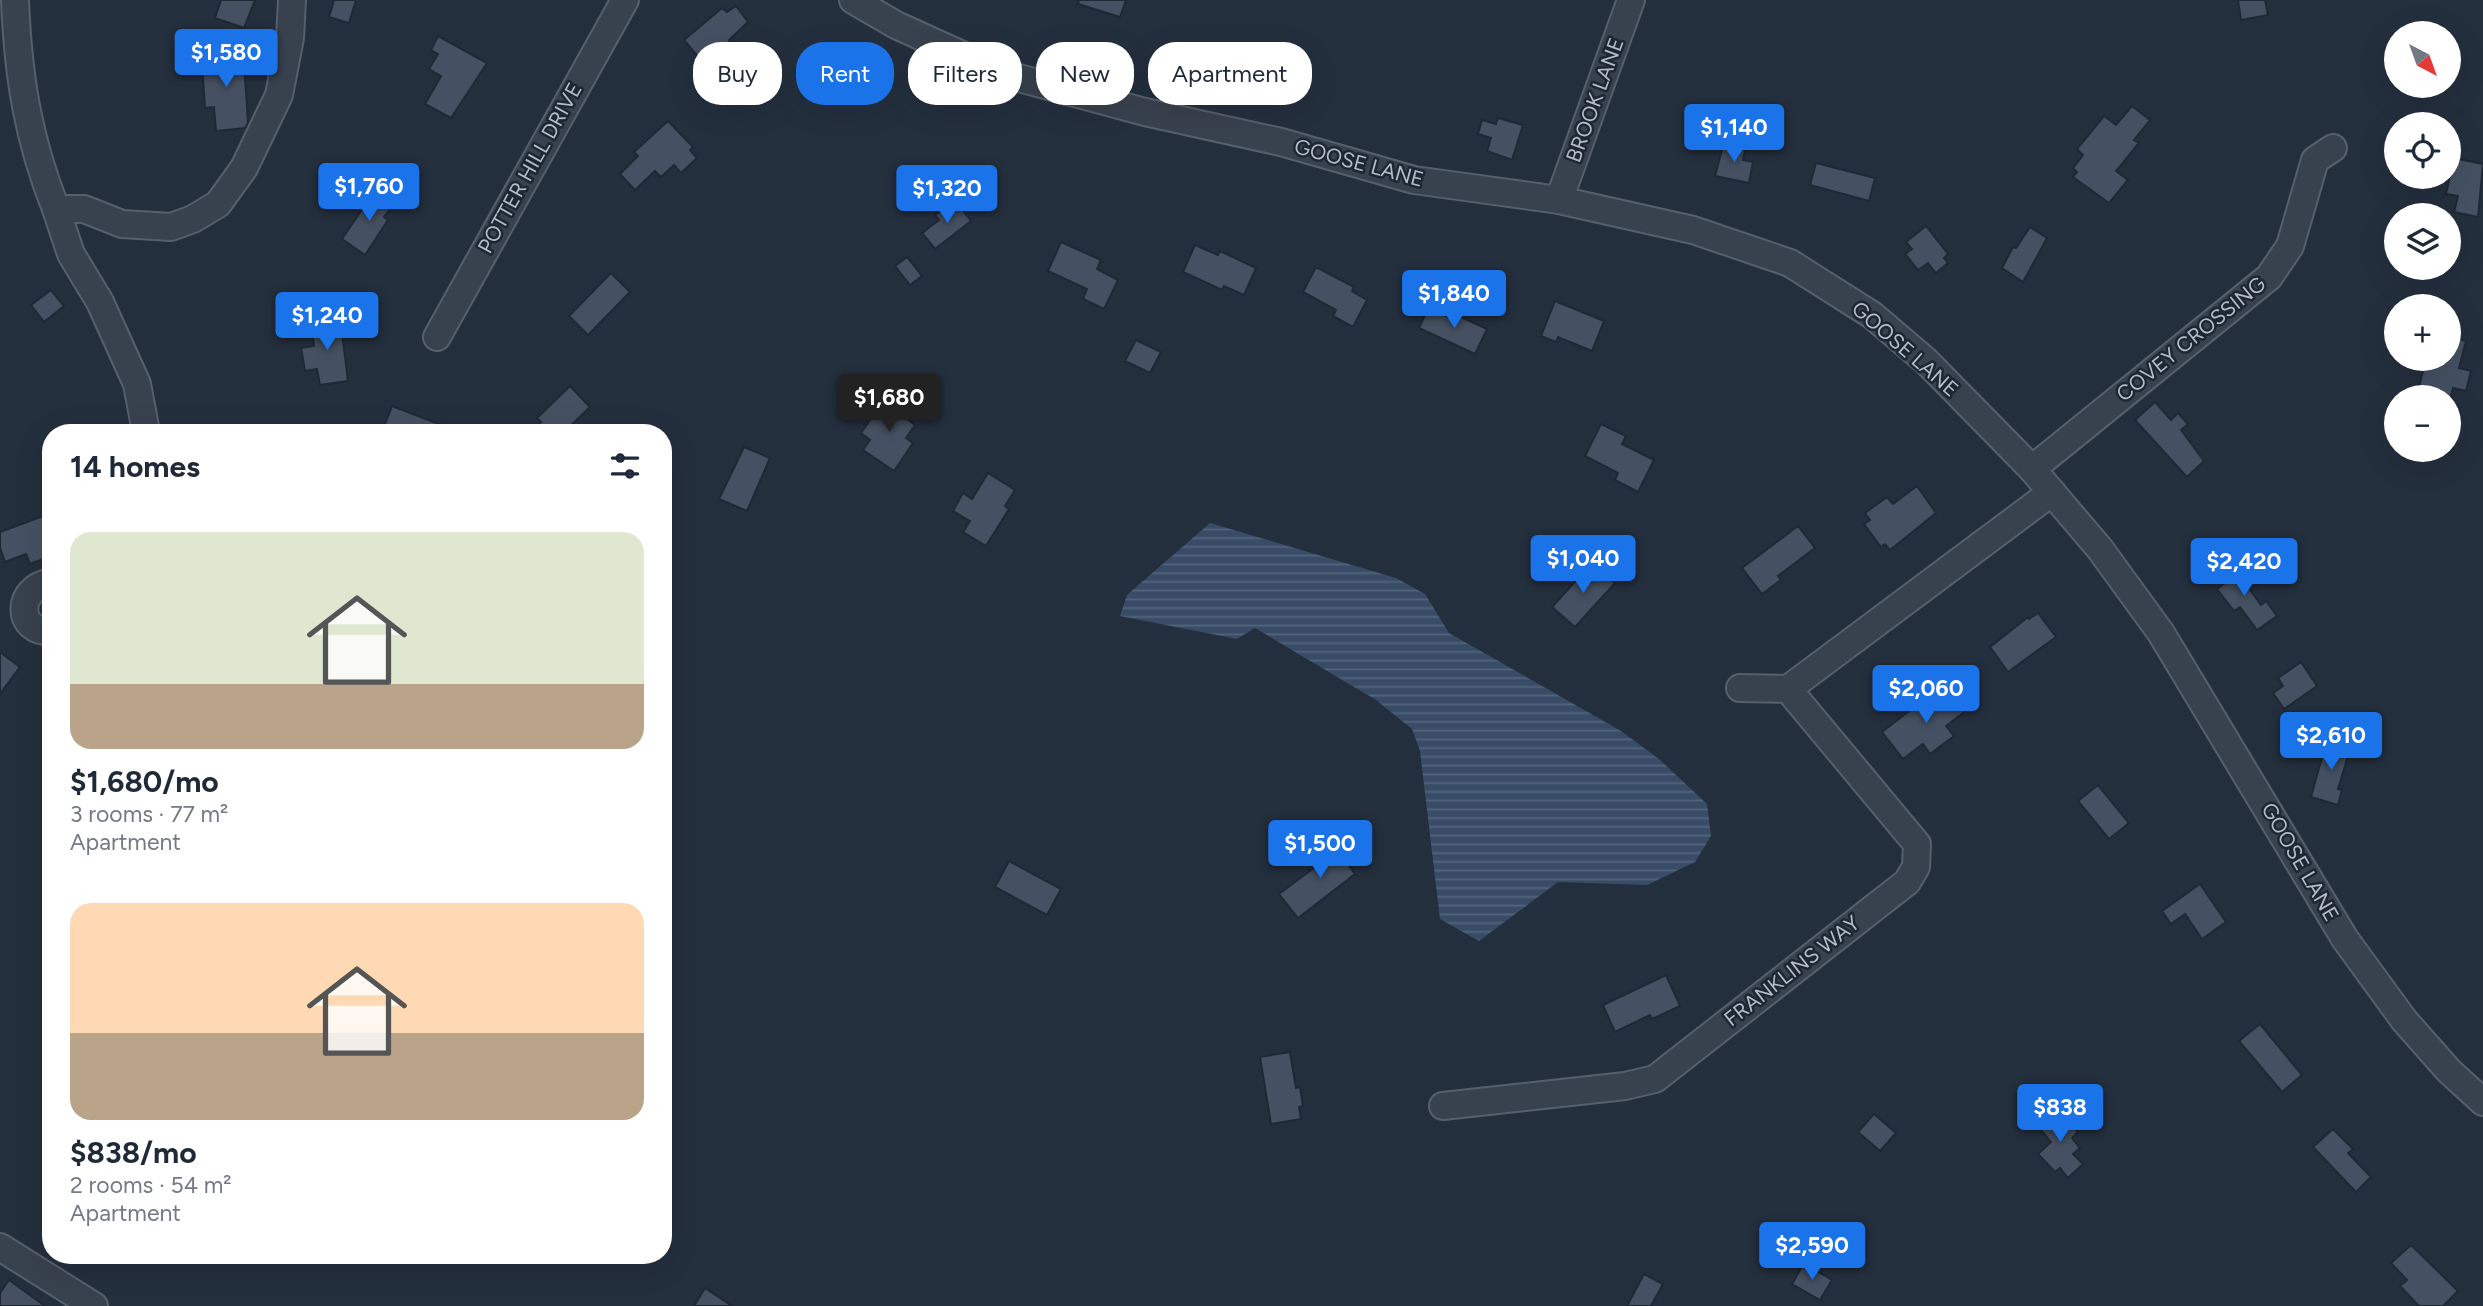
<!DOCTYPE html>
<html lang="en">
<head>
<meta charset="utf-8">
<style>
	:root { --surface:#fff; --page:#f6f6f7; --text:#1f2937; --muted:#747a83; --accent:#1a73e8 }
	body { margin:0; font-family:Figtree,sans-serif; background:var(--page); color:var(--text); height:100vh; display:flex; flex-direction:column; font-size:26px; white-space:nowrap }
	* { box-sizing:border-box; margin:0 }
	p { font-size:23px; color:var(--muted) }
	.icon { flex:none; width:38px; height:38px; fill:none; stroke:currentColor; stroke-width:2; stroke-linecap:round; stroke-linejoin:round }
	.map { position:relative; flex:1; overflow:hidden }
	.drawer { position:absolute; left:42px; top:424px; width:630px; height:840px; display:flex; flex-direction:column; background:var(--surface); border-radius:28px; box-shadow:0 7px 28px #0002 }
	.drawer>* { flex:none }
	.guide { position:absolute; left:693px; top:42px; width:665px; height:63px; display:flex; gap:14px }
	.needle { width:46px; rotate:139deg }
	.controls { position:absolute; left:2384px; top:21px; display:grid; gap:14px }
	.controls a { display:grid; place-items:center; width:77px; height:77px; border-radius:50%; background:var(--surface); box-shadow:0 7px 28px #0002; font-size:35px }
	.price { position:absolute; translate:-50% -60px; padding:0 16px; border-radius:7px; background:var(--accent); color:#fff; font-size:23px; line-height:46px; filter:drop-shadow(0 2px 4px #0008) }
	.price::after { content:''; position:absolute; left:50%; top:42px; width:21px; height:16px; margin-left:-10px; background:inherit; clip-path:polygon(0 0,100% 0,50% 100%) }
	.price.current { background:#222; color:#fff }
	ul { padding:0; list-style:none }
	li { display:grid; align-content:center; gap:14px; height:371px; padding:0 28px }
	li span { display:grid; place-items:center; height:217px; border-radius:21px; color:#555 }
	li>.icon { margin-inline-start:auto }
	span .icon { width:126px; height:126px; fill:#fffc; stroke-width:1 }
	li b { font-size:30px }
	h2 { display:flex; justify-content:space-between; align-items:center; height:84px; padding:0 28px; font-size:30px }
	.chip { padding:0 24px; border-radius:28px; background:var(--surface); box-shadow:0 7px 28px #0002; font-size:24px; line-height:63px }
	.chip.current { background:var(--accent); color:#fff }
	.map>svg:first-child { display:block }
	.water { fill:url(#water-rules) }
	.building { fill:#455162; stroke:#1f2835; stroke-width:2 }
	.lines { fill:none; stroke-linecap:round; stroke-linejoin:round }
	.minor-casing { stroke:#565f6c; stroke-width:30 }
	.minor { stroke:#38414e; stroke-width:26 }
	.labels { text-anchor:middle; stroke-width:5; stroke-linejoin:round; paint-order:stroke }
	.street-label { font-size:21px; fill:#b4bcc9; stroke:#1d2633 }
</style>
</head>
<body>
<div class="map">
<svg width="2483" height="1306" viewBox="0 0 2483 1306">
	<defs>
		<pattern id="water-rules" width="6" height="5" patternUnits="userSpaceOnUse" patternTransform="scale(1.75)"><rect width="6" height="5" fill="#394c67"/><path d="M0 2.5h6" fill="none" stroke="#53647b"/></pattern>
	</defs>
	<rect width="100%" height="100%" fill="#242f3e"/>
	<path class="water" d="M1210 523 1396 578 1425 594 1449 633 1621 731 1659 759 1707 804 1711 836 1695 862 1647 885 1558 882 1479 941 1440 919 1420 751 1412 729 1376 700 1255 628 1237 639 1120 616 1127 595Z"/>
	<g class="building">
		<path d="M221 0H255L244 28 215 18Z"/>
		<path d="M334 0H356L349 23 329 17Z"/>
		<path d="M1079 0H1126L1120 17 1078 4Z"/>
		<path d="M2238 0H2265L2268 15 2241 20Z"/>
		<path d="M736 6 748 22 729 40 742 75 713 87 705 65 684 40 722 8 727 12Z"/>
		<path d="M438 36 487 63 451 118 425 104 441 76 429 69 438 54 431 50Z"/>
		<path d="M243 47 248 123 245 128 216 131 214 107 205 108 202 63H211L209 52Z"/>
		<path d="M1273 58 1307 68 1300 94 1265 84Z"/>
		<path d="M2132 106 2150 120 2134 140 2139 143 2116 171 2128 180 2109 203 2073 177 2077 172 2073 168 2083 155 2077 149 2104 116 2116 125Z"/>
		<path d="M1700 112 1722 118 1714 146 1692 139Z"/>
		<path d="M1498 118 1523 125 1512 160 1487 151 1491 138 1478 134 1482 120 1496 124Z"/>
		<path d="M668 121 693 147 690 150 697 158 681 173 674 165 661 177 655 171 635 190 620 174 638 156 634 152Z"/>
		<path d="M1724 142 1746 147 1743 160 1753 162 1749 183 1715 176Z"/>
		<path d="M2454 158 2483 164 2478 217 2454 212 2458 196 2446 194Z"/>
		<path d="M1816 163 1875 178 1869 201 1810 185Z"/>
		<path d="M376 189 395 202 384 217 388 220 365 255 342 239Z"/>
		<path d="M955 200 971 221 935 249 922 233 939 220 935 215Z"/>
		<path d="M1926 226 1948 254 1944 258 1948 263 1936 273 1928 263 1918 270 1905 254 1912 249 1906 242Z"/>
		<path d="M2030 227 2047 238 2023 282 2002 268 2013 247 2016 248Z"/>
		<path d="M1061 242 1101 260 1097 269 1118 280 1104 309 1083 299 1087 289 1048 271Z"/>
		<path d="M1195 245 1218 255 1220 251 1256 268 1244 295 1224 286 1222 290 1183 272Z"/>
		<path d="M907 257 922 276 910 285 895 266Z"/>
		<path d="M1316 267 1354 287 1352 291 1367 300 1353 327 1333 316 1336 310 1303 292Z"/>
		<path d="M611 273 630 292 588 335 569 316Z"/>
		<path d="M51 290 64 306 44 322 31 305Z"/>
		<path d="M1555 301 1604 321 1592 351 1558 337 1556 342 1541 336Z"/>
		<path d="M1428 308 1448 317 1450 312 1487 329 1475 354 1419 328Z"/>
		<path d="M340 317 348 381 320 385 317 369 305 371 301 348 314 346 311 321Z"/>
		<path d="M2448 336 2466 341 2459 368 2471 371 2466 391 2453 388 2450 400 2418 391 2426 359H2448Z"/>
		<path d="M1136 340 1161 352 1150 373 1125 361Z"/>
		<path d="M570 386 590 407 564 432H530L541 422 537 418Z"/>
		<path d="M887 396 910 412 906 418 915 425 906 438 913 443 894 471 863 450 870 440 861 433Z"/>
		<path d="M2155 402 2171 420 2178 413 2188 424 2181 430 2204 461 2187 477 2135 420Z"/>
		<path d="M392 406 457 431V432H382Z"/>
		<path d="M1601 424 1626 436 1622 444 1654 460 1638 492 1615 480 1618 473 1585 456Z"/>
		<path d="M744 447 770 458 747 511 719 499Z"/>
		<path d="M988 473 1015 490 1005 506 1009 509 986 546 963 532 970 521 953 511 963 493 972 499Z"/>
		<path d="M1917 486 1936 513 1890 550 1885 544 1881 547 1864 524 1870 520 1865 513 1887 497 1893 504Z"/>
		<path d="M51 513V556L30 564 26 554 5 562 0 548V532Z"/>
		<path d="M1798 526 1815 548 1778 576 1781 580 1762 594 1742 568Z"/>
		<path d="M1592 563 1615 583 1575 627 1552 607Z"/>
		<path d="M2231 563 2261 605 2266 601 2277 616 2257 630 2240 607 2234 611 2217 589 2226 582 2218 572Z"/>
		<path d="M2038 613 2056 637 2008 672 1990 647 2028 617 2029 619Z"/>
		<path d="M0 652 20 667 0 694Z"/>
		<path d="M2301 662 2317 686 2284 709 2273 693 2283 686 2278 678Z"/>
		<path d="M1951 688 1967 710 1946 726 1954 736 1930 754 1923 744 1903 759 1882 732 1917 705 1921 710Z"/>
		<path d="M2327 739 2351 746 2338 789 2342 790 2338 805 2311 797Z"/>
		<path d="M2098 785 2129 823 2109 839 2078 801Z"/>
		<path d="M1335 841 1341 848 1345 845 1356 860 1349 866 1355 874 1298 918 1279 894 1323 861 1317 854Z"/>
		<path d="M1009 861 1061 889 1047 915 995 887Z"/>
		<path d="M2200 884 2226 922 2202 939 2185 914 2171 924 2162 911Z"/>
		<path d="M1666 975 1680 1006 1652 1019 1650 1015 1615 1032 1603 1005Z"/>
		<path d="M2260 1024 2302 1075 2282 1092 2239 1041Z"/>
		<path d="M1290 1052 1296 1088 1300 1087 1303 1106 1299 1107 1301 1119 1271 1124 1260 1057Z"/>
		<path d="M2057 1109 2078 1132 2072 1138 2080 1148 2073 1154 2083 1164 2068 1178 2060 1168 2055 1172 2038 1154 2051 1142 2038 1127Z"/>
		<path d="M1874 1114 1896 1133 1880 1151 1858 1132Z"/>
		<path d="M2333 1129 2353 1149 2348 1153 2371 1177 2356 1192 2313 1147Z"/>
		<path d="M2411 1245 2458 1291 2443 1306H2419L2400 1286 2407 1280 2391 1263Z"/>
		<path d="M1804 1263 1832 1280 1820 1300 1792 1284Z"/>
		<path d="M1644 1274 1663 1284 1651 1306H1627Z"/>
		<path d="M9 1280 45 1306H0V1293Z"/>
		<path d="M705 1288 732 1306H694Z"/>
	</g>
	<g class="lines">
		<g class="minor-casing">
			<g id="minor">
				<path d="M15 0C18 76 28 139 56 209H84L122 224 171 227 193 219 218 204 244 168 279 95 290 38 292 0"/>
				<path d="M853 0 896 25 1004 74 1145 112 1281 142 1414 180 1559 200 1693 230 1790 263 1872 315 1926 361 2032 469 2100 549 2161 633 2345 939 2404 1020 2449 1071 2483 1102"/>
				<path d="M1559 200 1631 0"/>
				<path d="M56 209 71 254 100 302 137 384 146 432"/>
				<path d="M437 337 625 0"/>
				<path d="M2032 469 2269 277 2290 246 2315 160 2333 148"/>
				<path d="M51 582C15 588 16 633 51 631"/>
				<path d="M1740 688 1788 689"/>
				<path d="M1443 1106 1625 1086 1655 1079 1907 882 1916 867 1917 844 1788 689 2052 492"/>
				<path d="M0 1247 94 1306"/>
			</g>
		</g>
		<use href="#minor" class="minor"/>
	</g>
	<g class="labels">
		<g class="street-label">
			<text transform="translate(1595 100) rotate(-70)" y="7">BROOK LANE</text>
			<text transform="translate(1359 163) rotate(15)" y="7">GOOSE LANE</text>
			<text transform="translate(530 168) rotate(-61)" y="7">POTTER HILL DRIVE</text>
			<text transform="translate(2191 339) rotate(-39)" y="7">COVEY CROSSING</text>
			<text transform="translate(1905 349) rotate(41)" y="7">GOOSE LANE</text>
			<text transform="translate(2300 862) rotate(60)" y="7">GOOSE LANE</text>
			<text transform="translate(1792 971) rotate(-38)" y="7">FRANKLINS WAY</text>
		</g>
	</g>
</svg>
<div class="controls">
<a><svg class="needle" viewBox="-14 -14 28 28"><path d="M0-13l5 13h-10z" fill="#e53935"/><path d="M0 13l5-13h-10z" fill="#747a83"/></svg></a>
<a><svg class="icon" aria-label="locate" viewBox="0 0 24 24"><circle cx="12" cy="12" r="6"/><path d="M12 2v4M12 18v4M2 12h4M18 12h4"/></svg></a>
<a><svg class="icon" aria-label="layers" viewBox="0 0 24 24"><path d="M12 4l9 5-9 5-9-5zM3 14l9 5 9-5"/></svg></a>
<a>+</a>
<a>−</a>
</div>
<b class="price" style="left:226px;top:89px">$1,580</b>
<b class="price" style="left:1734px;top:164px">$1,140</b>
<b class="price" style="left:369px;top:223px">$1,760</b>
<b class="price" style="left:947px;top:225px">$1,320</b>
<b class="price" style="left:1454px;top:330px">$1,840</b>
<b class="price" style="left:327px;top:352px">$1,240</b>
<b class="price current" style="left:889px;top:434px">$1,680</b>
<b class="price" style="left:1583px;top:595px">$1,040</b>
<b class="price" style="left:2244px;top:598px">$2,420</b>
<b class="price" style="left:1926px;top:725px">$2,060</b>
<b class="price" style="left:2331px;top:772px">$2,610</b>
<b class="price" style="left:1320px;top:880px">$1,500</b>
<b class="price" style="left:2060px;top:1144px">$838</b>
<b class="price" style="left:1812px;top:1282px">$2,590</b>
<div class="guide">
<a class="chip">Buy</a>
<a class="chip current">Rent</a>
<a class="chip">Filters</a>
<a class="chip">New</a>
<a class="chip">Apartment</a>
</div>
<section class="drawer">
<h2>14 homes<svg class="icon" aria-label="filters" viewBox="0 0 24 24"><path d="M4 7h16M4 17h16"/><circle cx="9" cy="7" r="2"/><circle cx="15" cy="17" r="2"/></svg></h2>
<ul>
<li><span style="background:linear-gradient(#dfe7d0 70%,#b9a48a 0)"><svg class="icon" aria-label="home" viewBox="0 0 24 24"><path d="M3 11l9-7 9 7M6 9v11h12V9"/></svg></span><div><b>$1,680/mo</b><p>3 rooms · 77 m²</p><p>Apartment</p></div></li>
<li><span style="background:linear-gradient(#ffd9b3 60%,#b9a48a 0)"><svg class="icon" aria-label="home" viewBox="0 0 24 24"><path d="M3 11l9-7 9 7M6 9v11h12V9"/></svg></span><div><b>$838/mo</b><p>2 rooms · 54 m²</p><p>Apartment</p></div></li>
</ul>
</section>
</div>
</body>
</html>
